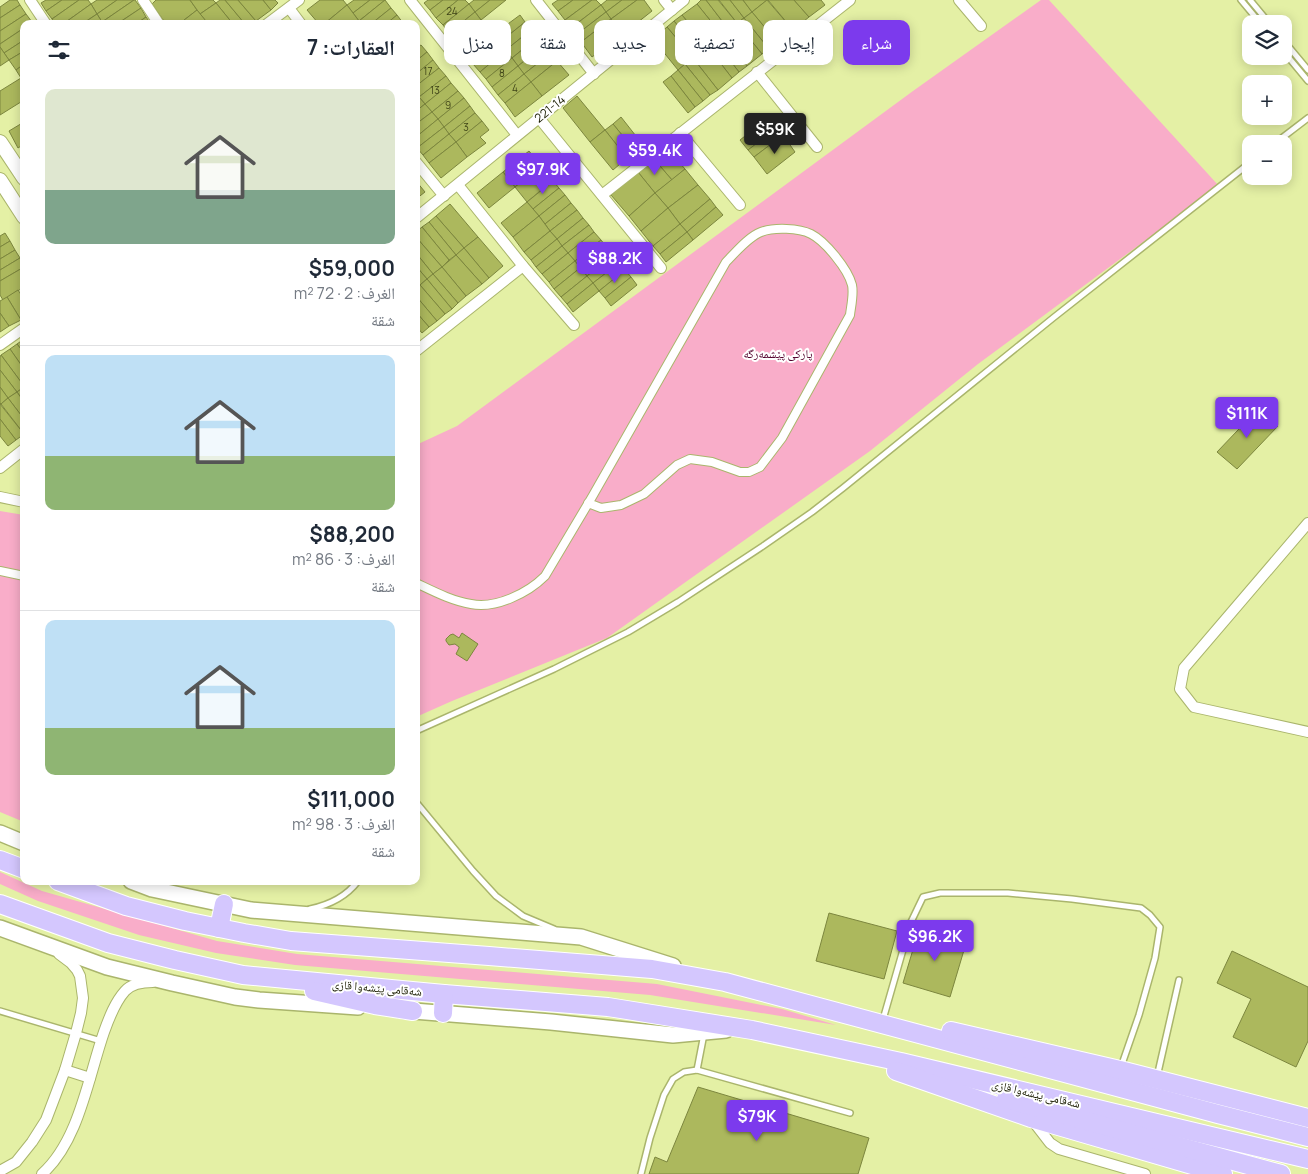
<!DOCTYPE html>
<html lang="ar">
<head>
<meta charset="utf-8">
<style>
	:root { --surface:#fff; --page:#f2f2f3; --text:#1f2937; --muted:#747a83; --line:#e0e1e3; --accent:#7c3aed }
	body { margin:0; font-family:Manrope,"Noto Naskh Arabic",sans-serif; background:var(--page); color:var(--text); direction:rtl; height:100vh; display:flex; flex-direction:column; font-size:19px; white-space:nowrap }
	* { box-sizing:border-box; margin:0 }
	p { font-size:16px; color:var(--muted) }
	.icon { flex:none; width:28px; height:28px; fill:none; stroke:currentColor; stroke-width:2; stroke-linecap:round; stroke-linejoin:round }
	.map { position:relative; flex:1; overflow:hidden; direction:ltr }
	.panel { position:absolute; left:20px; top:20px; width:400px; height:865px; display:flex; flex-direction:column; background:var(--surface); border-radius:10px; box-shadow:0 2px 12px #0003; direction:rtl }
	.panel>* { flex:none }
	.top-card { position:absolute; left:435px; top:20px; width:475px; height:45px; direction:rtl; display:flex; gap:10px }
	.fabs { position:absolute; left:1242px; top:15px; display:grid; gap:10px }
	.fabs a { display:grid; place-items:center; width:50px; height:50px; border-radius:10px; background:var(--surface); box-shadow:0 2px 12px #0003; font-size:25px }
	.price { position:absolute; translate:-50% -42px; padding:0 11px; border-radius:5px; background:var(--accent); color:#fff; font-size:16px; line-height:32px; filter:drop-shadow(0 1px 2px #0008) }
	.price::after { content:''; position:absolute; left:50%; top:30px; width:15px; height:11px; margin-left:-8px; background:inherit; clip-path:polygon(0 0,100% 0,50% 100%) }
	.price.on { background:#222; color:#fff }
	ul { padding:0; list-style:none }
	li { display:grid; align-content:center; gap:10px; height:265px; padding:0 25px }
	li+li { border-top:1px solid var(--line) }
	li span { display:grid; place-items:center; height:155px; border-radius:10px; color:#555 }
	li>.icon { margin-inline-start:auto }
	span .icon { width:90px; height:90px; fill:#fffc; stroke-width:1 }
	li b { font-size:21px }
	h2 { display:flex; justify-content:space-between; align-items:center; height:60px; padding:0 25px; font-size:21px }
	.pill { padding:0 18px; border-radius:10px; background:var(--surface); box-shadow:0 2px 12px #0003; font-size:18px; line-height:45px }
	.pill.on { background:var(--accent); color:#fff }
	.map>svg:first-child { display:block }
	.green { fill:#f9adc9 }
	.building { fill:#acb85d; stroke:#7c863e }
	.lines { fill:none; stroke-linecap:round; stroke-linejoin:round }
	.service-casing { stroke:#aab56c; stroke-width:8 }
	.pedestrian-casing { stroke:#aab56c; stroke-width:10 }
	.minor-casing { stroke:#aab56c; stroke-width:12 }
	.tertiary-casing { stroke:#aab56c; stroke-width:16 }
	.secondary-casing { stroke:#aab56c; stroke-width:18 }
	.trunk-casing { stroke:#fff; stroke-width:20 }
	.service { stroke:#fff; stroke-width:5 }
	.pedestrian { stroke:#fff; stroke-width:8 }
	.minor { stroke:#fff; stroke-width:10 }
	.tertiary { stroke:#fff; stroke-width:14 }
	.secondary { stroke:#fff; stroke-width:15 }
	.trunk { stroke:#d4c7fe; stroke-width:18 }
	.labels { text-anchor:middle; stroke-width:4; stroke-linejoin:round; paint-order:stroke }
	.number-label { font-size:10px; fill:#3e4317 }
	.street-label { font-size:12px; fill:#191c00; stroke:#fff }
	.park-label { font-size:12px; fill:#53002d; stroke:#fff }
</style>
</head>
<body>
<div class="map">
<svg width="1308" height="1174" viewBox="0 0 1308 1174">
	<rect width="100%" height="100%" fill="#e4f0a5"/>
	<g class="green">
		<path d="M1041 0H1049L1219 186 978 364 870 451 607 638 452 701 416 717V445L457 426 913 91Z"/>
		<path d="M0 511 24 515V822L0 812Z"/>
		<path d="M0 872 42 891 217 941 297 954 657 984 782 1009 836 1025 650 995 295 965 216 953 139 935 38 901 0 884Z"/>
	</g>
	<g class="building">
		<path d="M10 0H17L20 5 0 18V7Z"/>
		<path d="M46 0H62L46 11 41 3Z"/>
		<path d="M62 0H79L52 19 46 11Z"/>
		<path d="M79 0H88L91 4 63 24H55L52 19Z"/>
		<path d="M97 0H117L97 14 91 4Z"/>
		<path d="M117 0H134L102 22 97 14Z"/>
		<path d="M134 0H135L141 8 117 24H103L102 22Z"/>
		<path d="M156 0H190L197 10 179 24H166L152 4Z"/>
		<path d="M190 0H213L216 3 200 14Z"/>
		<path d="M220 0H225L245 24H233L216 3Z"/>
		<path d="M225 0H238L256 21 252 24H245Z"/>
		<path d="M238 0H263L271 10 256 21Z"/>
		<path d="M263 0H275L278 3 271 10Z"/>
		<path d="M320 0H343L347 5 324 24H319L307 10Z"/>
		<path d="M354 0H370L353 13 347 5Z"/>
		<path d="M370 0H385L359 21 353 13Z"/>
		<path d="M385 0 391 8 371 24H361L359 21Z"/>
		<path d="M428 0H443L430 10 424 3Z"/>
		<path d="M443 0H458L436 18 430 10Z"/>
		<path d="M458 0H465L469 4 443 25 436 18Z"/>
		<path d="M474 0H490L475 12 469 4Z"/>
		<path d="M490 0H506L481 20 475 12Z"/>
		<path d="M558 0H573L558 11 552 4Z"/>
		<path d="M573 0H592L565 20 558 11Z"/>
		<path d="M592 0H596L601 5 571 28 565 20Z"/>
		<path d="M607 0H622L606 12 601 5Z"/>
		<path d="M622 0H637L611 19 606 12Z"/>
		<path d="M637 0H644L652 11 623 34 611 19Z"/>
		<path d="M701 0H706L729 30 722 35 697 4Z"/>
		<path d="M706 0H718L737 23 729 30Z"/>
		<path d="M719 0H730L744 18 737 23Z"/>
		<path d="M730 0H743L752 12 744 18Z"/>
		<path d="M743 0H767L752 12Z"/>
		<path d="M767 0 793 30 777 42 752 12Z"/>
		<path d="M768 0H794L809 17 793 30Z"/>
		<path d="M794 0H821L825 5 809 17Z"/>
		<path d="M216 3 233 24H208L200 14Z"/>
		<path d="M91 4 97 14 82 24H63Z"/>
		<path d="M469 4 475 12 449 33 443 25Z"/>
		<path d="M697 4 722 35 708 47 682 15Z"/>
		<path d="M20 5 26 14 0 31V18Z"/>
		<path d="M347 5 359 21 355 24H324Z"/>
		<path d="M601 5 606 12 576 35 571 28Z"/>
		<path d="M141 8 146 17 136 24H117Z"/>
		<path d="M391 8 397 15 386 24H371Z"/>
		<path d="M197 10 206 21 202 24H179Z"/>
		<path d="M475 12 481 20 455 41 449 33Z"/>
		<path d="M606 12 611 19 581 42 576 35Z"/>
		<path d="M752 12 777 42 769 49 744 18Z"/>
		<path d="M26 14 32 22 30 24H24V28L0 44V31Z"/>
		<path d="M97 14 102 22 99 24H82Z"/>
		<path d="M397 15 403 23 386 24Z"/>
		<path d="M520 15 525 22 499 43 493 35Z"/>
		<path d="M682 15 708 47 700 53 674 21Z"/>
		<path d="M146 17 151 24H136Z"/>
		<path d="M744 18 769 49 762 54 737 23Z"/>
		<path d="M611 19 623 34 592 57 581 42Z"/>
		<path d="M481 20 487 28 461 49 455 41Z"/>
		<path d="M674 21 700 53 693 58 667 27Z"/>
		<path d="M525 22 532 29 506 50 499 43Z"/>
		<path d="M737 23 762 54 747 66 722 35Z"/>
		<path d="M667 27 693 58 678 70 653 39Z"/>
		<path d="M24 28V40L4 53 0 47V44Z"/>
		<path d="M487 28 493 35 467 56 461 49Z"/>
		<path d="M532 29 538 37 512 58 506 50Z"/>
		<path d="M493 35 499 43 473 64 467 56Z"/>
		<path d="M722 35 747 66 739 72 715 41Z"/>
		<path d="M538 37 544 45 518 66 512 58Z"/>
		<path d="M24 40V51L9 60 4 53Z"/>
		<path d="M715 41 739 72 732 78 708 47Z"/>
		<path d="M499 43 506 50 480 72 473 64Z"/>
		<path d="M421 45 427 52 416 61V48Z"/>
		<path d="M544 45 551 53 524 74 518 66Z"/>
		<path d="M0 47 9 60 0 66Z"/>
		<path d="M708 47 732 78 718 90 693 58Z"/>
		<path d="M506 50 512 58 486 79 480 72Z"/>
		<path d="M24 51V64L16 70 9 60Z"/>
		<path d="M427 52 433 60 416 74V61Z"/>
		<path d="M551 53 557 61 531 82 524 74Z"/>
		<path d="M512 58 518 66 492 87 486 79Z"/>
		<path d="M693 58 718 90 710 95 685 64Z"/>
		<path d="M433 60 439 68 416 86V74Z"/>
		<path d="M557 61 569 75 542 96 531 82Z"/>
		<path d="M24 64V77L21 78 16 70Z"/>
		<path d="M685 64 710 95 703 101 678 70Z"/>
		<path d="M518 66 524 74 498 95 492 87Z"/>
		<path d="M439 68 446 76 419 97 416 93V86Z"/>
		<path d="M678 70 703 101 695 107 671 76Z"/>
		<path d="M524 74 531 82 505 103 498 95Z"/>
		<path d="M446 76 451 83 425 104 419 97Z"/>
		<path d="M671 76 695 107 688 113 663 82Z"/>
		<path d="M21 78 24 82V100L0 115V91Z"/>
		<path d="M531 82 542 96 515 117 505 103Z"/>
		<path d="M451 83 458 91 432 112 425 104Z"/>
		<path d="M458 91 464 98 438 119 432 112Z"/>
		<path d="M577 96 605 130 590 142 563 108Z"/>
		<path d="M419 97 425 104 416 111V99Z"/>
		<path d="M464 98 470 106 444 127 438 119Z"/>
		<path d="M425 104 432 112 416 124V111Z"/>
		<path d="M470 106 475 113 449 134 444 127Z"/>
		<path d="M432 112 438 119 416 137V124Z"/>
		<path d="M475 113 482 121 456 142 449 134Z"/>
		<path d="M621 117 643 145 636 152 613 124Z"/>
		<path d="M769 117 777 128 748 150 740 140Z"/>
		<path d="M438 119 444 127 417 148 416 146V137Z"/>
		<path d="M482 121 489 130 480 137 486 143 467 157 456 142Z"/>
		<path d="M24 122V144L18 148 9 131Z"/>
		<path d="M613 124 636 152 627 158 605 130Z"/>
		<path d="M444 127 449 134 423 155 417 148Z"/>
		<path d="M777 128 783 135 754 157 748 150Z"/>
		<path d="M605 130 627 158 613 170 590 142Z"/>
		<path d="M449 134 456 142 429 163 423 155Z"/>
		<path d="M783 135 795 152 767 174 754 157Z"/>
		<path d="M456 142 467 157 441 178 429 163Z"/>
		<path d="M667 148 685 169 672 180 654 159Z"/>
		<path d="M529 151 541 166 515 187 503 172Z"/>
		<path d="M654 159 672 180 655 193 638 172Z"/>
		<path d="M541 166 553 180 527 202 515 187Z"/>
		<path d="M685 169 698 185 668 208 655 193Z"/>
		<path d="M503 172 515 187 489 208 477 193Z"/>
		<path d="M638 172 655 193 629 216 611 195Z"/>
		<path d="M416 181 425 192 416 199Z"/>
		<path d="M553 181 559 188 533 209 527 202Z"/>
		<path d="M698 185 710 199 680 224 668 208Z"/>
		<path d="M559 188 565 195 539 216 533 209Z"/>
		<path d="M655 193 668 208 641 231 629 216Z"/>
		<path d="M565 195 571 203 545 224 539 216Z"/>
		<path d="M710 199 716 207 687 232 680 224Z"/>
		<path d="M527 202 539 216 513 237 501 223Z"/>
		<path d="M571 203 577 210 550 231 545 224Z"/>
		<path d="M450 204 478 237 464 248 436 216Z"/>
		<path d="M716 207 723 215 693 240 687 232Z"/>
		<path d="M668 208 680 224 653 246 641 231Z"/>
		<path d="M577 210 583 218 557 239 550 231Z"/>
		<path d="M436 216 464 248 456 255 429 222Z"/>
		<path d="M539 216 550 231 524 252 513 237Z"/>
		<path d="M583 218 589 225 562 246 557 239Z"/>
		<path d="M429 222 456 255 449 260 422 227Z"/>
		<path d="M680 224 687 232 660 254 653 246Z"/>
		<path d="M589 225 594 232 568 253 562 246Z"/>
		<path d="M422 227 449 260 442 267 416 237V232Z"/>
		<path d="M550 231 557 239 531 260 524 252Z"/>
		<path d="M594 232 601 240 575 261 568 253Z"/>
		<path d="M687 232 693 240 666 262 660 254Z"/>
		<path d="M5 233 10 241 0 247V236Z"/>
		<path d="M416 237 442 267 433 274 416 253Z"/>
		<path d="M478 237 503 266 489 278 464 248Z"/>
		<path d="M557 239 562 246 536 267 531 260Z"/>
		<path d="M601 240 613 255 587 276 575 261Z"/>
		<path d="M10 241 15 250 0 259V247Z"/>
		<path d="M562 246 568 253 542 274 536 267Z"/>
		<path d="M464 248 489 278 482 284 456 255Z"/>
		<path d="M15 250 20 258 0 270V259Z"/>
		<path d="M416 253 433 274 427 279 416 266Z"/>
		<path d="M568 253 575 261 549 282 542 274Z"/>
		<path d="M456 255 482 284 466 296 442 267Z"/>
		<path d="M613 255 619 263 593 283 587 276Z"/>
		<path d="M20 258 24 264V267L0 281V270Z"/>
		<path d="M575 261 580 268 554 289 549 282Z"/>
		<path d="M619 263 625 270 599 291 593 283Z"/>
		<path d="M416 266 427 279 420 285 416 280Z"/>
		<path d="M24 267V287L3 300 0 295V281Z"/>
		<path d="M442 267 466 296 458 303 433 274Z"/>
		<path d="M580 268 587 276 561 297 554 289Z"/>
		<path d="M625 270 631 277 605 298 599 291Z"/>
		<path d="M433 274 458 303 452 309 427 279Z"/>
		<path d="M587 276 593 283 567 304 561 297Z"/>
		<path d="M631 277 637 285 611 306 605 298Z"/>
		<path d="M427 279 452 309 445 314 420 285Z"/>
		<path d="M593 283 599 291 573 312 567 304Z"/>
		<path d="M420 285 445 314 437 321 416 296V288Z"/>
		<path d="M18 290 24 299V318L21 320 7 297Z"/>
		<path d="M416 296 437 321 429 327 416 312Z"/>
		<path d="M7 297 21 320 9 326 0 313V301Z"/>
		<path d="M416 312 429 327 422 333 416 326Z"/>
		<path d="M0 313 9 326 0 332Z"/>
		<path d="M24 339V353L17 344Z"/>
		<path d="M17 344 24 353V369L10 349Z"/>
		<path d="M10 349 24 369V386L1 355Z"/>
		<path d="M1 355 24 386V387L17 392 0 370V357Z"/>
		<path d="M0 370 17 392 8 398 0 387Z"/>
		<path d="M0 387 8 398 1 404 0 403Z"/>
		<path d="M24 387V402L17 392Z"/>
		<path d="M17 392 24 402V419L8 398Z"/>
		<path d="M8 398 24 419V434L1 404Z"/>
		<path d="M0 404 24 434 16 440 0 419Z"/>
		<path d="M1258 409 1278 426 1237 469 1217 452Z"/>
		<path d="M0 419 16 440 8 446 0 436Z"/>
		<path d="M462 633 478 644 467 661 456 654 459 648V647L455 644 449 645 446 641V639L450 635 453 634 459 638Z"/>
		<path d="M829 913 897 931 884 979 816 961Z"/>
		<path d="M920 926 967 940 950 997 903 983Z"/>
		<path d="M1232 951 1308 987V1041L1296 1067 1233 1037 1251 999 1217 983Z"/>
		<path d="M698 1087 869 1138 858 1174H649L655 1157 667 1162Z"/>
	</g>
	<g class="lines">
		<g class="service-casing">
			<g id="service">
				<path d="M1241 0 1261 24"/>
				<path d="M1250 0 1270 24"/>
				<path d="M1284 41 1308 70"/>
				<path d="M1284 52 1308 81"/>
				<path d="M1274 144 1308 118"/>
				<path d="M416 731 554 669 628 632 678 602 763 546 812 512 843 488 1053 318 1251 162"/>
				<path d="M416 802 473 871 496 896 523 916 554 929"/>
				<path d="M310 909C329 905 346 897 358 881"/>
				<path d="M0 1011 101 1041"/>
				<path d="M884 1016 911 922 923 897 940 893H1008L1072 899 1141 908 1150 915 1160 927 1155 958 1139 1015 1121 1067"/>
				<path d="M697 1070 704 1034"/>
				<path d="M1157 1077 1179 980"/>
				<path d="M641 1174 650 1138 664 1095 673 1079 684 1072 697 1070 850 1113"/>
			</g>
		</g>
		<g class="pedestrian-casing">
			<g id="pedestrian">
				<path d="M0 571 24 576"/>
				<path d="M416 583C433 591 452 601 471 604 496 609 528 593 545 576L592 497 726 262C736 252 748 237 761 232 774 227 799 228 811 234 825 241 848 269 852 285 854 294 851 306 850 315L782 438 760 467 749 472H740L712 462 690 459 677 465 644 494 621 505 601 508 588 503"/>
			</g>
		</g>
		<g class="minor-casing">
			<g id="minor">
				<path d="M30 0 46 24"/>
				<path d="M143 0 159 24"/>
				<path d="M410 0 517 135"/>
				<path d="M536 0 594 74"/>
				<path d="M664 0 672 10"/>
				<path d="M959 0 981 26"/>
				<path d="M289 8 301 24"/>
				<path d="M267 24 299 0"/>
				<path d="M757 72 817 147"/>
				<path d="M539 118 661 268"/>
				<path d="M680 133 740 205"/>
				<path d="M416 162 444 196"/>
				<path d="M458 185 523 266 574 325"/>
				<path d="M602 195 850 0"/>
				<path d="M416 218 684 0"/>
				<path d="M0 345 24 328"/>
				<path d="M416 351 523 266"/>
				<path d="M0 468 24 449"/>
				<path d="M0 497 24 502"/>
				<path d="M1308 523 1184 668 1180 689 1194 707 1308 732"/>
				<path d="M65 1070 90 1078"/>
				<path d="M1033 1121 1050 1143 1059 1149 1145 1174"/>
				<path d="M0 1171 16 1162 32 1142 46 1120 65 1070 76 1033 81 1013 83 998 80 976 77 970 71 963 59 954"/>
				<path d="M42 1174C79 1141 88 1078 104 1032 109 1018 115 1002 125 991 132 983 143 982 153 982"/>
			</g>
		</g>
		<g class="tertiary-casing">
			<g id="tertiary">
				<path d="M0 142 24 178"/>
				<path d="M0 180 24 217"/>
			</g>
		</g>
		<g class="secondary-casing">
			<g id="secondary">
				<path d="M0 833 24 843"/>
				<path d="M131 881 152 889 251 910 581 937 673 966"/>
				<path d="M0 928 107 967 172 983 235 997 259 1000 358 1007"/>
				<path d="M401 1010 551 1022 673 1035 726 1030"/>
			</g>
		</g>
		<g class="trunk-casing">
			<g id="trunk">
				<path d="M0 860 24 869"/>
				<path d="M58 881 126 906 185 921 244 933 291 941 489 956 652 969 725 982 1218 1114 1308 1137"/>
				<path d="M0 904 108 943 175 960 243 975 444 994 608 1007 752 1030 901 1062 1308 1159"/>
				<path d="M219 928 224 904"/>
				<path d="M314 991 375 1005 413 1011"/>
				<path d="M443 1013 444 994"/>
				<path d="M951 1031 1120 1070 1308 1118"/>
				<path d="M896 1071 1031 1118 1223 1174"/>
				<path d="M1006 1099 1281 1174"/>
			</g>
		</g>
		<use href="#service" class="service"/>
		<use href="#pedestrian" class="pedestrian"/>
		<use href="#minor" class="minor"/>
		<use href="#tertiary" class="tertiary"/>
		<use href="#secondary" class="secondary"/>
		<use href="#trunk" class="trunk"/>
	</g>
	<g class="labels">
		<g class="number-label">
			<text x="452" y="15">24</text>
			<text x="428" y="75">17</text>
			<text x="502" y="77">8</text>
			<text x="515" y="92">4</text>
			<text x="435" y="94">13</text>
			<text x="448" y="109">9</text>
			<text x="466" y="131">3</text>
		</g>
		<g class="street-label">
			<text transform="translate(550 109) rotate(-39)" y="4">221-14</text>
			<text transform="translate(377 988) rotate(5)" y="4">شەقامی پێشەوا قازی</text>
			<text transform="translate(1036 1094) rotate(13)" y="4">شەقامی پێشەوا قازی</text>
		</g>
		<g class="park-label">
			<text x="778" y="358">پارکی پێشمەرگە</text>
		</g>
	</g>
</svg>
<div class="fabs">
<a><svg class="icon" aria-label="layers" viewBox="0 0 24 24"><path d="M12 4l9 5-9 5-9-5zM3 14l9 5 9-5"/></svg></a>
<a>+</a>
<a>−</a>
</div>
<b class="price on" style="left:775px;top:155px">$59K</b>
<b class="price" style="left:655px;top:176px">$59.4K</b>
<b class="price" style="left:543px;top:195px">$97.9K</b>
<b class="price" style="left:615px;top:284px">$88.2K</b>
<b class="price" style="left:1247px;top:439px">$111K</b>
<b class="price" style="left:935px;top:962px">$96.2K</b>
<b class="price" style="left:757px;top:1142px">$79K</b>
<div class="top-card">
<a class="pill on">شراء</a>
<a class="pill">إيجار</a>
<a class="pill">تصفية</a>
<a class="pill">جديد</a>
<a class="pill">شقة</a>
<a class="pill">منزل</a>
</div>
<section class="panel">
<h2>العقارات: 7<svg class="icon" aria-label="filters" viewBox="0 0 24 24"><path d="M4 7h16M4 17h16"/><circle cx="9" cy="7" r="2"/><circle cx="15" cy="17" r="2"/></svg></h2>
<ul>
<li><span style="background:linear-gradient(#dfe7d0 65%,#7fa58c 0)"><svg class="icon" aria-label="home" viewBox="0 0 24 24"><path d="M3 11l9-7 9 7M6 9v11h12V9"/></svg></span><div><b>$59,000</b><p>الغرف: 2 · 72 m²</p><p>شقة</p></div></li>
<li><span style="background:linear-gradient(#bfe0f5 65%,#8fb573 0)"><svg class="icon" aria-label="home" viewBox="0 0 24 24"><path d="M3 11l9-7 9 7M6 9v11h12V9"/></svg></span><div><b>$88,200</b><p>الغرف: 3 · 86 m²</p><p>شقة</p></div></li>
<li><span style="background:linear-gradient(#bfe0f5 70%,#8fb573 0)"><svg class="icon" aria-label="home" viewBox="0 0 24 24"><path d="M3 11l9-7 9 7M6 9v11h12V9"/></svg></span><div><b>$111,000</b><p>الغرف: 3 · 98 m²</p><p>شقة</p></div></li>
</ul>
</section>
</div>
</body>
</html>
